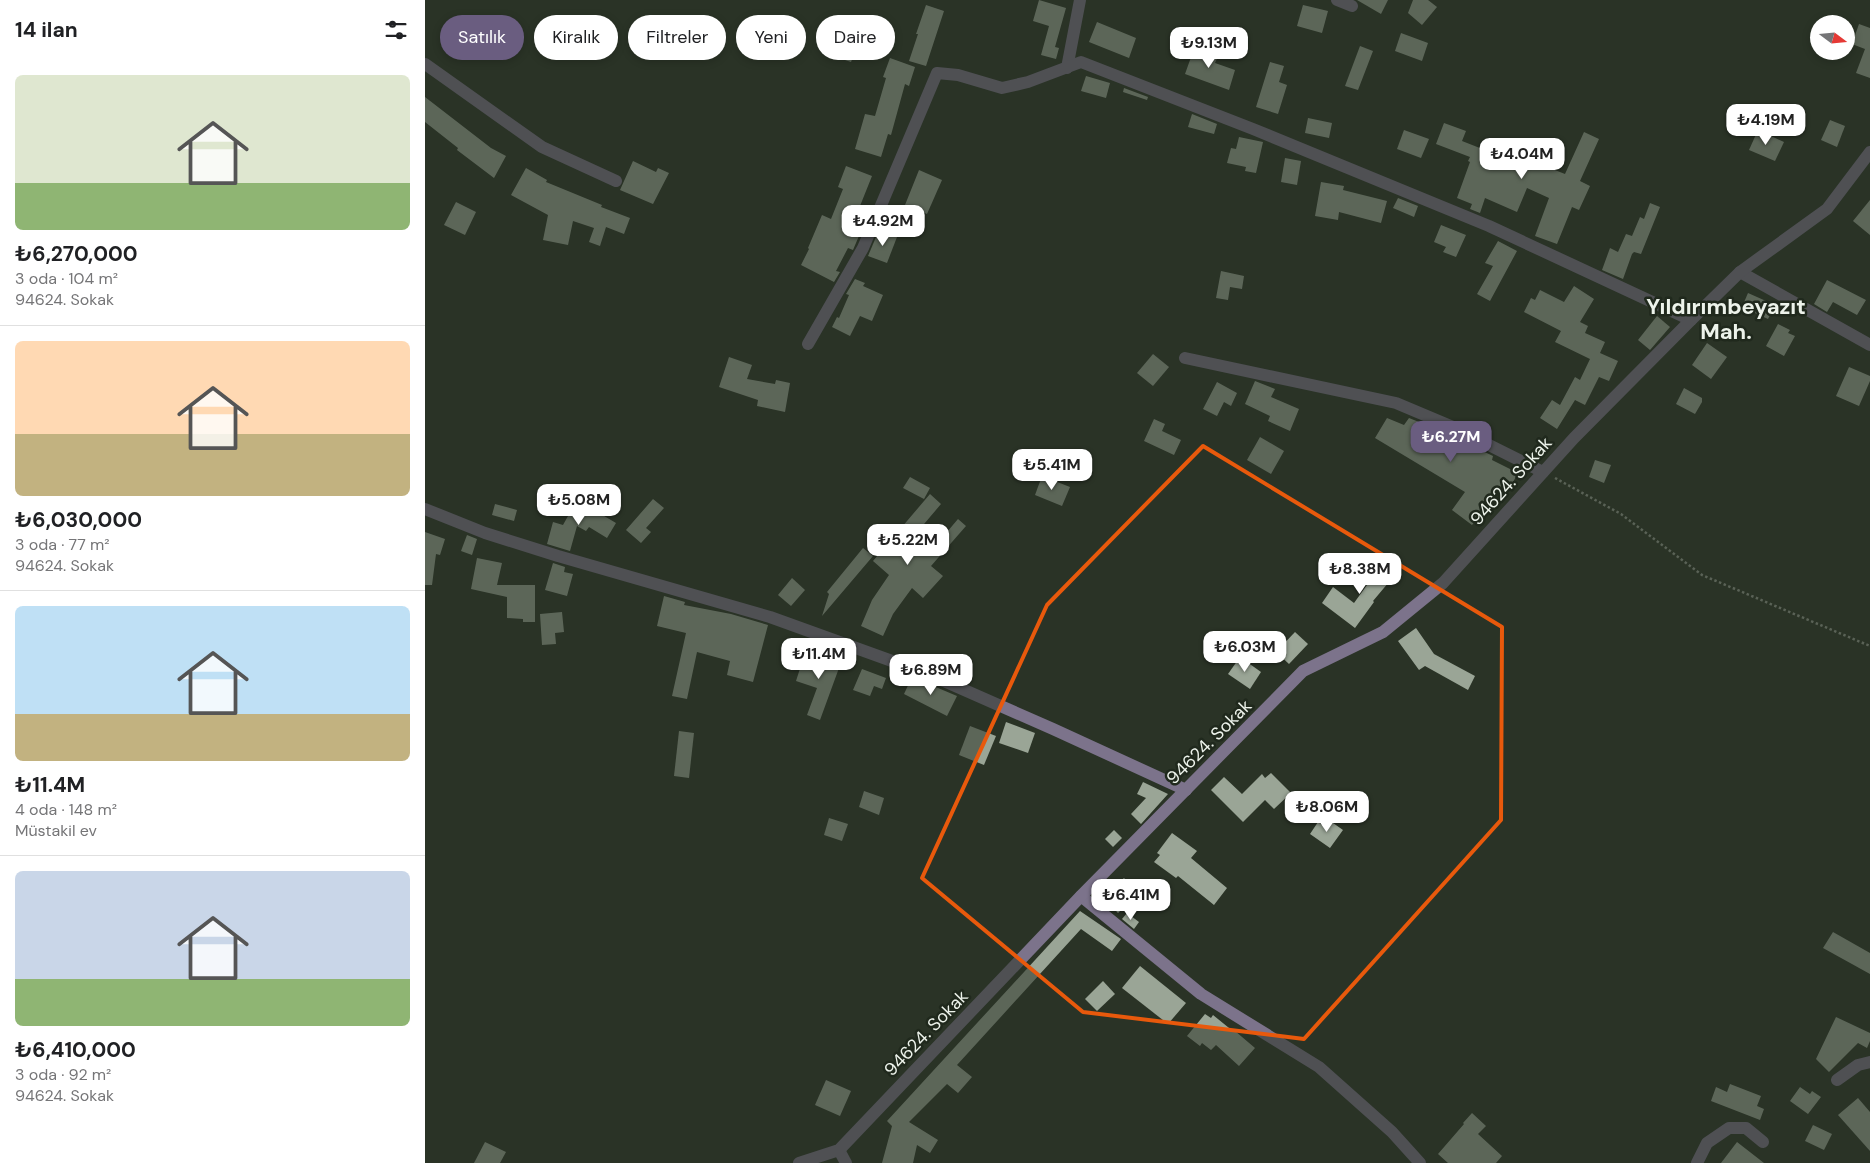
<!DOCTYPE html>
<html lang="tr">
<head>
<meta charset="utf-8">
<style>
	:root { --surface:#fff; --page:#f2f2f2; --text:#202124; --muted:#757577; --line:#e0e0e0; --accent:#6a5d80 }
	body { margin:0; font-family:"DM Sans",sans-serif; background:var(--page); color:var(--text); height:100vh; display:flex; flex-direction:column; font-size:19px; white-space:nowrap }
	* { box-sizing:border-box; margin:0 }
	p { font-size:16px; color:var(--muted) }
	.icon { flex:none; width:28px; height:28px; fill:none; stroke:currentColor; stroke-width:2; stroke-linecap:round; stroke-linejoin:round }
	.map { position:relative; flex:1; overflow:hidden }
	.details { display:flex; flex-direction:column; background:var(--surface); width:425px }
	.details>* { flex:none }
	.banner { position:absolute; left:15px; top:15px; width:475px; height:45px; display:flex; gap:10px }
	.needle { width:32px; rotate:106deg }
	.fabs { position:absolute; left:1385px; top:15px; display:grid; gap:10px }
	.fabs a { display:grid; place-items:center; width:45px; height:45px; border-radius:50%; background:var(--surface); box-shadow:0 2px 8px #0003; font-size:25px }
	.price { position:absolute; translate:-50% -42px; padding:0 11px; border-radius:10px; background:#fff; color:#222; font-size:16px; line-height:32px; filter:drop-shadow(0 1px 2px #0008) }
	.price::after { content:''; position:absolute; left:50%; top:30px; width:15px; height:11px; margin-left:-8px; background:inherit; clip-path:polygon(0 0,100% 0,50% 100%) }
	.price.on { background:var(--accent); color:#fff }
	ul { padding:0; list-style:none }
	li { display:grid; align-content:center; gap:10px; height:265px; padding:0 15px }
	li+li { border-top:1px solid var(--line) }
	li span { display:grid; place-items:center; height:155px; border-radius:8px; color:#555 }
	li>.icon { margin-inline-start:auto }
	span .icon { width:90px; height:90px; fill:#fffc; stroke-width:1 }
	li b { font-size:21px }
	h2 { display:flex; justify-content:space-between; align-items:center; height:60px; padding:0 15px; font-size:21px }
	.tag { padding:0 18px; border-radius:22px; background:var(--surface); box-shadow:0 2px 8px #0003; font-size:18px; line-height:45px }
	.tag.on { background:var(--accent); color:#fff }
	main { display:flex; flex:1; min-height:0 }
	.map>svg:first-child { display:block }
	.building { fill:#9aa596 }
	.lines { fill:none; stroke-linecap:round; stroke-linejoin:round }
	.path { stroke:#949b91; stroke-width:2.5; stroke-dasharray:2.5 2.5; stroke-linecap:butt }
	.minor { stroke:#7c738b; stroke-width:12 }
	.marked { fill:none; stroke:#e8590c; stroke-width:4; stroke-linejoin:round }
	.labels { text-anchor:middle; stroke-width:5; stroke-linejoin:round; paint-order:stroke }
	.street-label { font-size:18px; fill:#edf3eb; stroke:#20291d }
	.district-label { font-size:22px; font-weight:bold; fill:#edf3eb; stroke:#20291d }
</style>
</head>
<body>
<main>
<section class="details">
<h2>14 ilan<svg class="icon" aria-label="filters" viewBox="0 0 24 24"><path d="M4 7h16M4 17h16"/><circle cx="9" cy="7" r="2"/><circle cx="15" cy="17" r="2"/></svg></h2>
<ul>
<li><span style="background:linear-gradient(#dfe7d0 70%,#8fb573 0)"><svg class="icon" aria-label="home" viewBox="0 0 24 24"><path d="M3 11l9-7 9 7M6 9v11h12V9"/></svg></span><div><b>₺6,270,000</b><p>3 oda · 104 m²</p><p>94624. Sokak</p></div></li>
<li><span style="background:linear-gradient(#ffd9b3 60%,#c2b280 0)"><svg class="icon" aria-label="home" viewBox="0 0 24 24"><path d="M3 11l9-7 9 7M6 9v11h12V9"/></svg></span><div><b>₺6,030,000</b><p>3 oda · 77 m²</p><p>94624. Sokak</p></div></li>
<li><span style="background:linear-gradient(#bfe0f5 70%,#c2b280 0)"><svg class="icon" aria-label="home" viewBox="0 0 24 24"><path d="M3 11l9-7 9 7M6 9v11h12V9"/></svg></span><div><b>₺11.4M</b><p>4 oda · 148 m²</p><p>Müstakil ev</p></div></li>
<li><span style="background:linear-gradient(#c9d6e8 70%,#8fb573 0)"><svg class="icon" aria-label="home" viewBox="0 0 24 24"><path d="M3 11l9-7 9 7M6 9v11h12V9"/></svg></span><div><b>₺6,410,000</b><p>3 oda · 92 m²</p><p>94624. Sokak</p></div></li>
</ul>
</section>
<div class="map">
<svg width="1445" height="1163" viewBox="0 0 1445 1163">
	<rect width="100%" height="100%" fill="#2a3326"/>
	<g class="building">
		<path d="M614 0 641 8 630 47 634 48 631 59 616 55 624 26 608 21Z"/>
		<path d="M932 0H963L956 14Z"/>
		<path d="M988 0H1003L1012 7 997 25 983 13Z"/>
		<path d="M501 5 519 11 501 66 484 61 493 34H491Z"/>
		<path d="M878 5 903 11 897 33 872 26Z"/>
		<path d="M430 21 451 28 446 44 425 37Z"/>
		<path d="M672 22 711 38 704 58 664 42Z"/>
		<path d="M1434 24 1445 28V78L1431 73 1440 49 1427 44Z"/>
		<path d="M976 33 1003 43 997 61 970 51Z"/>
		<path d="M411 46 430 52 426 62 408 56Z"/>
		<path d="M770 46 794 54 790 63 810 70 804 90 760 74Z"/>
		<path d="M935 46 948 51 933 90 920 86Z"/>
		<path d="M465 58 490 67 484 86 480 84 466 135 463 134 456 157 430 149 440 114 450 116 461 78 458 77Z"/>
		<path d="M845 62 859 66 854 82 862 85 853 114 831 107Z"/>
		<path d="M661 76 685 83 681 98 656 91Z"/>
		<path d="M699 88 723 97 722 100 698 92Z"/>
		<path d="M0 97 66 148 81 156 69 178 32 150 33 148 0 122Z"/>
		<path d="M767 114 792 124 789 134 763 127Z"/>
		<path d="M883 118 907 123 904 138 880 133Z"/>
		<path d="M1405 120 1420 126 1412 147 1396 140Z"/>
		<path d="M1019 123 1041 131 1037 141 1065 152 1067 147 1087 154 1090 148 1119 160 1117 165 1140 174 1159 132 1174 139 1155 181 1165 186 1154 210 1147 207 1132 244 1110 236 1124 198 1102 188 1092 212 1060 198 1055 213 1045 209 1047 204 1032 198 1045 162 1043 161 1045 157 1011 144Z"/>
		<path d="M979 130 1004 139 996 158 972 149Z"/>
		<path d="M1333 130 1359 142 1350 161 1324 150Z"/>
		<path d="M814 137 838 142 831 173 820 171 821 167 802 163 806 148 811 149Z"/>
		<path d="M860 158 876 161 872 185 856 182Z"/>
		<path d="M208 161 231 172 233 168 244 173 228 204 195 190Z"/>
		<path d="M421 166 447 176 435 206 438 207 433 222 439 224 428 250 423 248 411 271 415 272 409 282 376 265 384 249 383 248 397 215 406 219 418 189 413 187Z"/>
		<path d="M101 168 122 180 121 182 177 205 176 207 205 218 199 234 181 227 175 246 164 242 169 228 148 221 143 245 118 240 123 215 86 195Z"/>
		<path d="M494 170 517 180 502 214 480 205Z"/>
		<path d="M896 182 919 186 918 190 962 201 956 223 914 212 913 220 890 216Z"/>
		<path d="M973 198 993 206 989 217 968 208Z"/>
		<path d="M1445 200V235L1428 221Z"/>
		<path d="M31 202 51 212 40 235 19 225Z"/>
		<path d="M1225 203 1235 207 1216 254 1209 252 1207 254 1198 279 1177 270 1185 248 1193 252 1201 234 1207 236 1215 217 1219 219Z"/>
		<path d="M1016 225 1041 235 1031 257 1018 252 1021 247 1009 242Z"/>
		<path d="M454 230 472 237 462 263 443 256Z"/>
		<path d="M1073 241 1092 251 1065 301 1052 294 1068 266 1060 263Z"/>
		<path d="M796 271 819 276 817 289 805 287 803 300 791 298Z"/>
		<path d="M430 279 440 283 438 286 458 295 447 321 435 316 425 336 407 327 412 317 414 318 424 295 421 294Z"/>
		<path d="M1402 280 1441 300 1432 315 1408 302 1402 312 1389 304Z"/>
		<path d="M1149 286 1169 299 1155 322 1163 326 1160 333 1180 342 1175 353 1193 361 1184 381 1174 377 1160 405 1150 400 1132 429 1115 418 1127 400 1135 405 1150 377 1155 380 1165 359 1130 342 1136 331 1099 312 1106 298 1110 300 1115 290 1139 302Z"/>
		<path d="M1323 293 1350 305 1343 319 1317 307Z"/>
		<path d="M1232 316 1245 327 1225 350 1213 340Z"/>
		<path d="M1353 324 1365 330 1363 333 1370 336 1359 356 1341 346Z"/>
		<path d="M1282 343 1302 357 1286 379 1267 365Z"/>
		<path d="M728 354 744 367 728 386 712 373Z"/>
		<path d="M304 357 327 365 322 379 350 384 351 380 365 383 360 412 332 406 333 400 294 387Z"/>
		<path d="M1424 367 1445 376V381L1434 406 1411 396Z"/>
		<path d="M830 381 850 389 846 397 874 409 865 431 843 421 845 416 820 404Z"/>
		<path d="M792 382 812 393 806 406 799 402 792 416 778 409Z"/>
		<path d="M1259 388 1277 398V402L1270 414 1251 404Z"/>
		<path d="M962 418 979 425 984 418 1009 428 1068 456 1067 460 1093 473 1082 493 1074 489 1047 525 1027 510 1040 492 950 438Z"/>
		<path d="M729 419 740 424 737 431 756 440 749 455 719 441Z"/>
		<path d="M835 437 859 451 846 474 822 460Z"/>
		<path d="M1170 460 1186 465 1179 483 1164 477Z"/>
		<path d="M617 476 645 487 637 506 610 495Z"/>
		<path d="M485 477 505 488 499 499 478 488Z"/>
		<path d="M505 494 516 504 494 530 511 545 533 519 541 526 506 566 518 576 498 598 487 588 468 614 458 636 436 626 447 600 464 575 448 561Z"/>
		<path d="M228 499 239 508 221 528 226 532 216 543 201 530Z"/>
		<path d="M152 500 191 523 182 538 164 527 161 531 152 526 145 551 122 544 128 522 138 525Z"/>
		<path d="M70 504 92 510 89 521 67 515Z"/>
		<path d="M0 532 20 539 15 555 11 554 7 585H0Z"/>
		<path d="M42 535 52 539 47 555 36 551Z"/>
		<path d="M438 548 448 556 397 616 404 594 402 592Z"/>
		<path d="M52 558 77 563 72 585H110V622H98V619L82 618V597L46 589Z"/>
		<path d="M950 560 969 576 948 601 949 602 930 628 897 603 908 587 929 603 942 585 934 578Z"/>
		<path d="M128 563 140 567 139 572 148 574 142 596 120 590Z"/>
		<path d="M367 578 380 590 366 606 353 595Z"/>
		<path d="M239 596 260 602 259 605 306 614 343 625 328 682 302 675 305 661 272 652 262 699 247 696 261 633 232 626Z"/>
		<path d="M137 612 139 632 130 633 131 644 117 645 115 614Z"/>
		<path d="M991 628 1009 654 1050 676 1043 690 1000 666 994 670 973 641Z"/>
		<path d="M870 632 883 644 864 664 851 652Z"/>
		<path d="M380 653 405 661 408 653 418 657 395 720 382 715 392 688 371 681Z"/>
		<path d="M815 657 836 672 825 689 803 674Z"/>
		<path d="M437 669 461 678 457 689 449 686 445 696 428 690Z"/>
		<path d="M487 677 532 696 522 716 479 694Z"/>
		<path d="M581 722 610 733 603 753 574 743Z"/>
		<path d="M545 726 571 736 559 765 534 755Z"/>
		<path d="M254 731 269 733 264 778 249 776Z"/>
		<path d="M846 773 866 793 849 809 840 800 818 822 786 790 799 777 817 794 837 774 840 778Z"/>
		<path d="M718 782 743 794 716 824 706 814 721 798 712 794Z"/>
		<path d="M439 791 459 798 454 815 434 807Z"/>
		<path d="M404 818 423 824 417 841 399 835Z"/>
		<path d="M901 818 918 830 905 848 885 834 893 822 897 825Z"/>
		<path d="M689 830 697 838 688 847 680 839Z"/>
		<path d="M747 833 772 851 766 858 802 888 789 905 753 876 751 878 729 862 735 855 732 853Z"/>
		<path d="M699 878 713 893 693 913 678 897Z"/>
		<path d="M655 911 696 939 687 951 656 929 532 1065 547 1077 533 1093 522 1084 484 1122 513 1140 505 1153 492 1145 488 1163H457L467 1126 462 1121Z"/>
		<path d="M702 913 714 922 709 929 697 919Z"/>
		<path d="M1408 932 1445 953V974L1398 948Z"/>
		<path d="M715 966 761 1003 743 1024 697 988Z"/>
		<path d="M678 981 690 994 672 1011 660 999Z"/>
		<path d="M780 1014 786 1018 788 1015 809 1032 810 1031 830 1048 814 1066 791 1045 786 1050 777 1043 775 1046 762 1036Z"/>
		<path d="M1411 1017 1445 1033V1041L1442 1048 1433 1043 1404 1072 1391 1059Z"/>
		<path d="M401 1080 426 1091 415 1116 390 1105Z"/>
		<path d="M1305 1084 1336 1096 1332 1106 1339 1109 1335 1120 1286 1101 1291 1087 1302 1092Z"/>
		<path d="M1375 1087 1385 1094 1387 1091 1396 1097 1383 1114 1365 1101Z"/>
		<path d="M1433 1098 1445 1112V1151L1413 1115Z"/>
		<path d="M1047 1113 1061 1126 1053 1134 1077 1156 1071 1163H1023L1013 1154 1039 1124 1038 1123Z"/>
		<path d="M1388 1125 1407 1134 1399 1150 1380 1141Z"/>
		<path d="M60 1142 81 1152 75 1163H49Z"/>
		<path d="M1312 1142 1339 1163H1296Z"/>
	</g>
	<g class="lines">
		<path class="path" d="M1130 478 1196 514 1277 575 1445 646"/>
		<g class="minor">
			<path d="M912 0 927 6"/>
			<path d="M0 64 117 147 191 181"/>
			<path d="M642 68 655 0"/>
			<path d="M1315 272 1445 345"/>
			<path d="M383 344 438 248 512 73 533 75 577 88 603 82 656 62 828 129 1064 226 1266 320"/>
			<path d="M760 358 971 403 1028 427 1118 472"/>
			<path d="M0 509 60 533 133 556 345 617 503 674 628 729 761 790"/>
			<path d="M656 896 776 994 894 1067 967 1132 995 1163"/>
			<path d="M1412 1080 1433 1065 1445 1062"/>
			<path d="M414 1150 421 1163"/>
			<path d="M374 1163 414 1150 656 896 878 671 958 632 1018 583 1149 438 1266 320 1315 272 1402 209 1445 152"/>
			<path d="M1272 1163 1282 1143 1304 1128H1321L1338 1142"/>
		</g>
	</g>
	<path d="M0 0H1445V1163H0ZM778 446 1077 627 1076 820 879 1039 658 1012 497 878 622 605Z" fill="#2a3326" fill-opacity=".55" fill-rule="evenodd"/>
	<path class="marked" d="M778 446 1077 627 1076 820 879 1039 658 1012 497 878 622 605Z"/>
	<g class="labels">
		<g class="street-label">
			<text transform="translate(1086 481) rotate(-48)" y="6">94624. Sokak</text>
			<text transform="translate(784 742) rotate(-45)" y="6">94624. Sokak</text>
			<text transform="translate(501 1033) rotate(-46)" y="6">94624. Sokak</text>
		</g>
		<g class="district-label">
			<text x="1301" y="314">Yıldırımbeyazıt<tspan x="1301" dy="25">Mah.</tspan></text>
		</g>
	</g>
</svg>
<div class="fabs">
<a><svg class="needle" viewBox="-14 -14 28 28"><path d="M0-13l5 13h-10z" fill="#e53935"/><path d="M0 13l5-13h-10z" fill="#757577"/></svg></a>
</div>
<b class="price" style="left:784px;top:69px">₺9.13M</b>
<b class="price" style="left:1341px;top:146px">₺4.19M</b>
<b class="price" style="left:1097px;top:180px">₺4.04M</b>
<b class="price" style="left:458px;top:247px">₺4.92M</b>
<b class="price on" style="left:1026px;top:463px">₺6.27M</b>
<b class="price" style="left:627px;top:491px">₺5.41M</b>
<b class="price" style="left:154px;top:526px">₺5.08M</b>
<b class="price" style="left:483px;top:566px">₺5.22M</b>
<b class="price" style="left:935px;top:595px">₺8.38M</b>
<b class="price" style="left:820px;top:673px">₺6.03M</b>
<b class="price" style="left:394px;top:680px">₺11.4M</b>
<b class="price" style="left:506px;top:696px">₺6.89M</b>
<b class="price" style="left:902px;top:833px">₺8.06M</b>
<b class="price" style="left:706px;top:921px">₺6.41M</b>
<div class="banner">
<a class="tag on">Satılık</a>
<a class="tag">Kiralık</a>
<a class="tag">Filtreler</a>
<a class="tag">Yeni</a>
<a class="tag">Daire</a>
</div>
</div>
</main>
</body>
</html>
